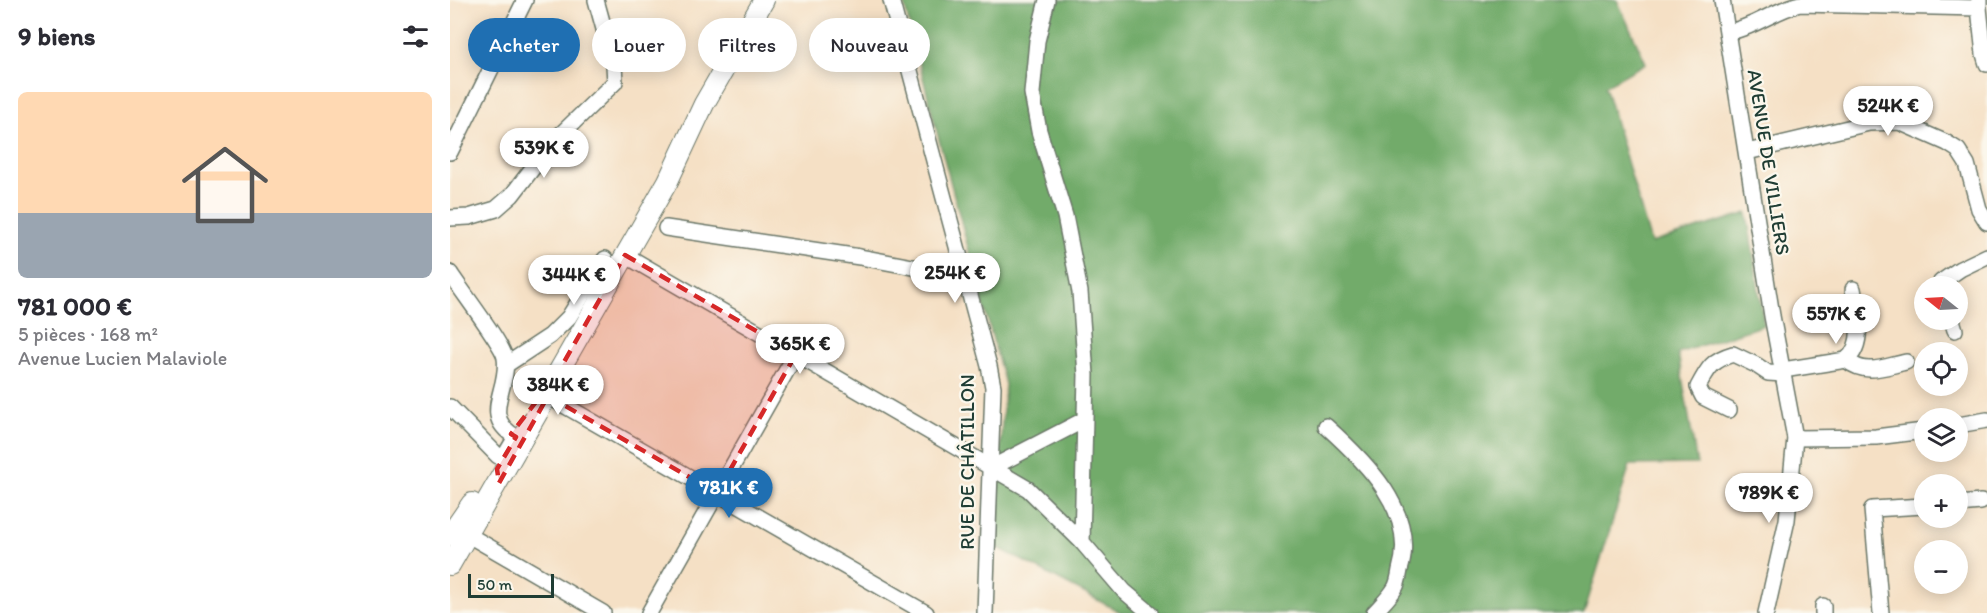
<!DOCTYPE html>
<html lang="fr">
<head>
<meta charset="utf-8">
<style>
	:root { --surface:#fff; --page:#f2f2f3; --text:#2b2b33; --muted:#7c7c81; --accent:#1f6fb2 }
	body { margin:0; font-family:Itim,sans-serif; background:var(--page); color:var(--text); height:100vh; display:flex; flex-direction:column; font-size:22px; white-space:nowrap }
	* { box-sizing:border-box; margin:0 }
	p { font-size:20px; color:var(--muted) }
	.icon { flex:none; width:33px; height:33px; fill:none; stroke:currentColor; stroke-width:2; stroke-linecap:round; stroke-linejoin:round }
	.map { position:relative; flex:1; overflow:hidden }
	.sheet { display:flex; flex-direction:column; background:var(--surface); width:450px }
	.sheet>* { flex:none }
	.top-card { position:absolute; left:18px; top:18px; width:570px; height:54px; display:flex; gap:12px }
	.needle { width:39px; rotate:288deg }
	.fabs { position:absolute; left:1464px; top:276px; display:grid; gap:12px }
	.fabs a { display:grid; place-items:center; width:54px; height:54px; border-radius:50%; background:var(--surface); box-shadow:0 3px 15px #0003; font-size:30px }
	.scale { position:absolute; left:18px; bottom:15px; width:86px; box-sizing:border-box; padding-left:6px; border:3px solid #1f3d34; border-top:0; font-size:16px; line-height:21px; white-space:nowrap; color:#1f3d34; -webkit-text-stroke:4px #fbf7ec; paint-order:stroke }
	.price { position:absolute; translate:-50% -51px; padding:0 14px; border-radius:21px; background:#fff; color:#222; font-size:20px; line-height:39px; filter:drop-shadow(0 2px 3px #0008) }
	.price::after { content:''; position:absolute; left:50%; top:36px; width:18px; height:14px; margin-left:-9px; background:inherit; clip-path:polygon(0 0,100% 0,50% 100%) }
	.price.selected { background:var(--accent); color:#fff }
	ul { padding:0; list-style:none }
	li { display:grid; align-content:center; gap:12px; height:318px; padding:0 18px }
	li span { display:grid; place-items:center; height:186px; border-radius:9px; color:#555 }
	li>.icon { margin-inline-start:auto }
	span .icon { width:108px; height:108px; fill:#fffc; stroke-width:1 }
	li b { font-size:26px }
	h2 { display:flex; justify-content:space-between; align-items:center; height:72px; padding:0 18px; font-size:26px }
	.chip { padding:0 21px; border-radius:27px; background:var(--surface); box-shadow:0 3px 15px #0003; font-size:21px; line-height:54px }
	.chip.selected { background:var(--accent); color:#fff }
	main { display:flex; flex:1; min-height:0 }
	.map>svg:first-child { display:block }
	.forest { fill:#72ab6a; stroke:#48744f; stroke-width:1.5 }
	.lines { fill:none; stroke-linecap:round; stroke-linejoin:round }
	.minor-casing { stroke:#6a7667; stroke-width:18 }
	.major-casing { stroke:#6a7667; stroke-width:22 }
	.minor { stroke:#fff; stroke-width:15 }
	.major { stroke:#fff; stroke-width:20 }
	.marked { fill:#d62828; fill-opacity:0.2; stroke:#d62828; stroke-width:4.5; stroke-dasharray:12 8; stroke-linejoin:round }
	.labels { text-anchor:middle; stroke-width:4.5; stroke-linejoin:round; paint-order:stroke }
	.street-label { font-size:20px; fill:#1f3d34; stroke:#fbf7ec }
</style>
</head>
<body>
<main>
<section class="sheet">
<h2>9 biens<svg class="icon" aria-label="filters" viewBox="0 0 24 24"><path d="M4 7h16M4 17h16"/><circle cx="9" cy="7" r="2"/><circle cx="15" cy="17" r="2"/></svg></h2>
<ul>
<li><span style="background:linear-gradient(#ffd9b3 65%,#9aa5b1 0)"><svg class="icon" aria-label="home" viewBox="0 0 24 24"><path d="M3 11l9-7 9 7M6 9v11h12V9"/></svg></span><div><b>781 000 €</b><p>5 pièces · 168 m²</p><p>Avenue Lucien Malaviole</p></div></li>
</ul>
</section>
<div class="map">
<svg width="1537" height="613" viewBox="0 0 1537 613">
	<rect width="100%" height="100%" fill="#fbf7ec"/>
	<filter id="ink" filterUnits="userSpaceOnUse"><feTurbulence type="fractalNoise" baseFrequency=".0167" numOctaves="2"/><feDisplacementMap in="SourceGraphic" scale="12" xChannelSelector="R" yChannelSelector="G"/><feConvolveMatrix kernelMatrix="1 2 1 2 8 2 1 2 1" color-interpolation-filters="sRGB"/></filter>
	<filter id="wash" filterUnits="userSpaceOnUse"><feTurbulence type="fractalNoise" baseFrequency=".008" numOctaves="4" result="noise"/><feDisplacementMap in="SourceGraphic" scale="24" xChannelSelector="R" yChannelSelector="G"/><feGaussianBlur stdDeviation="1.35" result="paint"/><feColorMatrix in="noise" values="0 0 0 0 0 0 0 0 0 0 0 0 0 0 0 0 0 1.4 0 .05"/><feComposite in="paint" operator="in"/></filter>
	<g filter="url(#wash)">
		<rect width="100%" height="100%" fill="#f5e0c5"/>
		<path class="forest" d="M453 0H1167L1196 63 1155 86 1201 243 1297 213 1314 325 1228 353 1247 464 1180 465 1134 613H672L543 545 555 384 488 136Z"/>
	</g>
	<g filter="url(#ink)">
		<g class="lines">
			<g class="minor-casing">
				<g id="minor">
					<path d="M441 0 539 366 543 387 535 613"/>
					<path d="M597 0 587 41 582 93 589 131 615 216 630 292 636 375 632 542 674 591 700 613"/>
					<path d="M1272 0 1322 316 1345 438 1337 520 1316 613"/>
					<path d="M1529 8 1534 54 1537 64"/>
					<path d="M1278 32C1304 28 1324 10 1350 4L1529 8V0"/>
					<path d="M0 152 75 0"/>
					<path d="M1297 152 1419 123 1449 122 1497 143 1508 150 1517 164 1529 209 1537 222"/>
					<path d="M0 218 19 217 46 209 62 195 102 143 165 82 164 65 146 0"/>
					<path d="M216 228 410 257 500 274 514 272"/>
					<path d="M175 255 578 489 632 542"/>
					<path d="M0 273C10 289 54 346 55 358 60 389 29 416 66 437L57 452"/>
					<path d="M1493 286 1491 282 1510 269 1537 256"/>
					<path d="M1502 320 1505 330"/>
					<path d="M1396 360C1416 376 1433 367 1456 362"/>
					<path d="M56 365 100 336 119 317 155 259"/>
					<path d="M1333 370 1396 360C1416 345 1407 310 1403 289"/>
					<path d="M98 396 476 613"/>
					<path d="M0 407 48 456"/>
					<path d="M1279 410 1253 397 1248 387C1258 368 1262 360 1283 354L1306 365 1318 373 1334 374"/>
					<path d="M1508 425 1537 420"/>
					<path d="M876 426C915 461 968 512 950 570 949 576 948 583 945 588 940 597 931 605 924 613"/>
					<path d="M1345 438 1426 437 1474 431"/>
					<path d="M541 468 634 420"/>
					<path d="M1508 504 1531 502"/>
					<path d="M8 529 153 613"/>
					<path d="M1373 606V613"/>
					<path d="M199 613 346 354"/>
					<path d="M1431 613 1422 509 1474 506"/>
				</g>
			</g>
			<g class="major-casing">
				<g id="major">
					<path d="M0 535 22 503"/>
					<path d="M0 565 103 386 106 376 218 181 254 104 314 0"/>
				</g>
			</g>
			<use href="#minor" class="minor"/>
			<use href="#major" class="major"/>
		</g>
	</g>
	<path class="marked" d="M175 255 346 354 267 493 98 396 49 483 47 469 66 437 61 434 106 376Z"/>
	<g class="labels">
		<g class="street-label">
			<text transform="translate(1319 162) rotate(81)" y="7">AVENUE DE VILLIERS</text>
			<text transform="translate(517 462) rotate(-90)" y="7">RUE DE CHÂTILLON</text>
		</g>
	</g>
</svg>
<div class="fabs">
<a><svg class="needle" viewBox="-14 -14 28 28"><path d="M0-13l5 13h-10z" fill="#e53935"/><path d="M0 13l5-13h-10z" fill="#7c7c81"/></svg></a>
<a><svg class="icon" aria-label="locate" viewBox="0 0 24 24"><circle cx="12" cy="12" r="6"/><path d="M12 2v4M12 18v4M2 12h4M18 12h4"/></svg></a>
<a><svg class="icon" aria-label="layers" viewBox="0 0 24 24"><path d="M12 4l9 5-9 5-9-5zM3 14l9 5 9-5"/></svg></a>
<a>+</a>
<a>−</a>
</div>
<div class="scale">50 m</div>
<b class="price" style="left:1438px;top:137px">524K €</b>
<b class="price" style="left:94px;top:179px">539K €</b>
<b class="price" style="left:505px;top:304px">254K €</b>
<b class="price" style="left:124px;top:306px">344K €</b>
<b class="price" style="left:1386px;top:345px">557K €</b>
<b class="price" style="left:350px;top:375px">365K €</b>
<b class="price" style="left:108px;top:416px">384K €</b>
<b class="price selected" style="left:279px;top:519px">781K €</b>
<b class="price" style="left:1319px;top:524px">789K €</b>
<div class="top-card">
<a class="chip selected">Acheter</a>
<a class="chip">Louer</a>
<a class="chip">Filtres</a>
<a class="chip">Nouveau</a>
</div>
</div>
</main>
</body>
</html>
